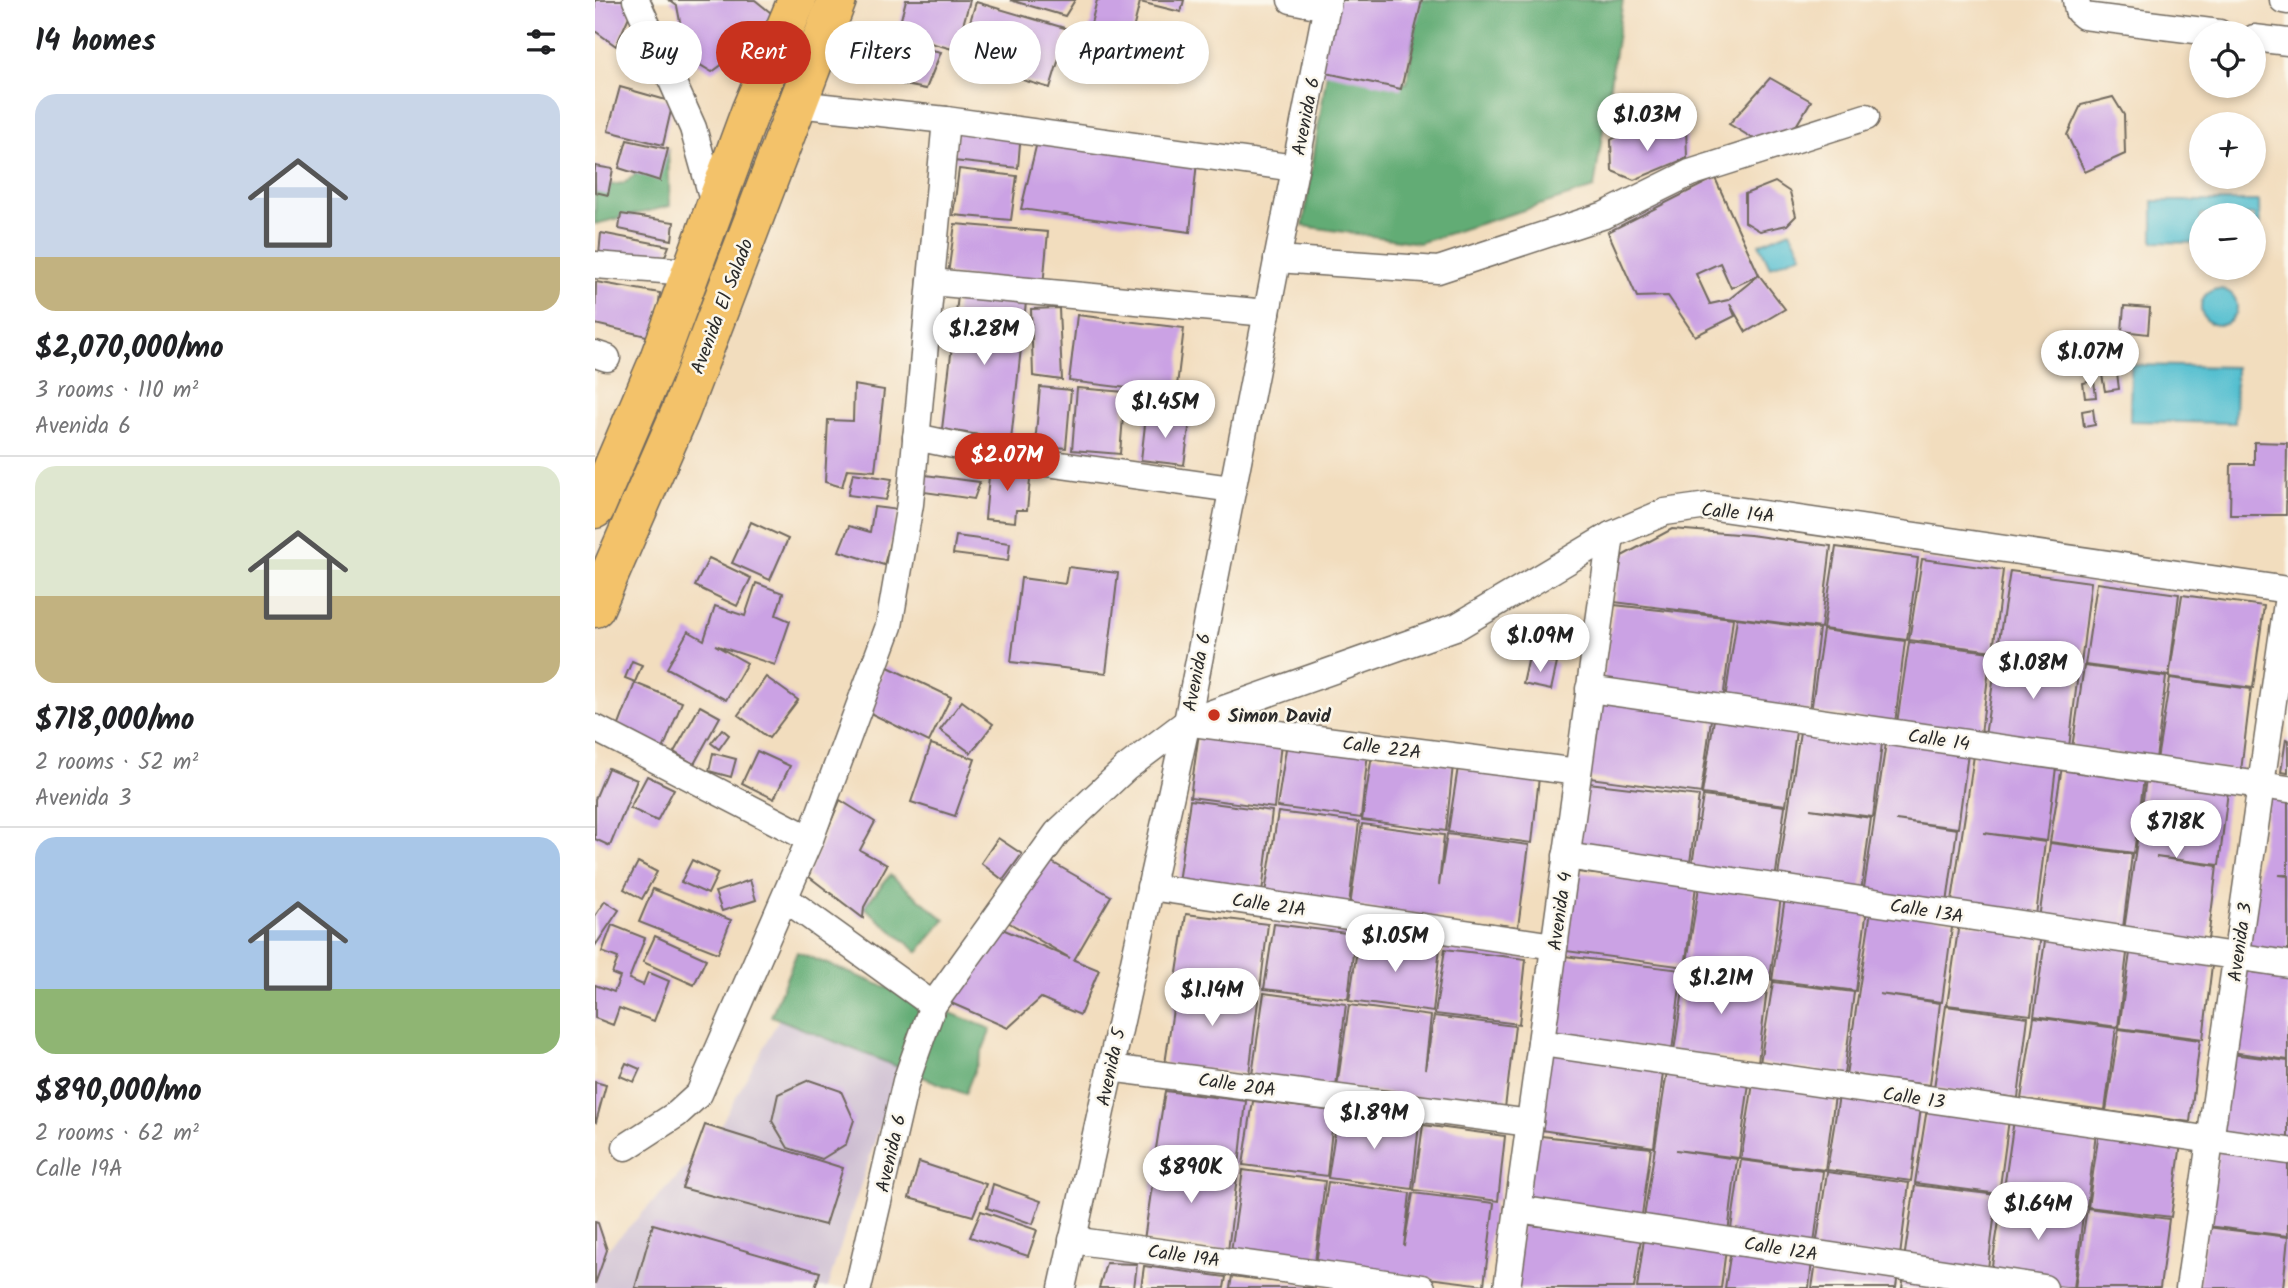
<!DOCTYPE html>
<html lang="en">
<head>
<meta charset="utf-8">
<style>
	:root { --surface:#fff; --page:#f2f2f2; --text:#202124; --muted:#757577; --line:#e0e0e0; --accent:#c8321e }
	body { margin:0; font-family:Kalam,sans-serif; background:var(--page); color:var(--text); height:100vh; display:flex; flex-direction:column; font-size:26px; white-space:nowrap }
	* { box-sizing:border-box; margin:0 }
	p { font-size:23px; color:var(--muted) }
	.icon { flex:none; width:38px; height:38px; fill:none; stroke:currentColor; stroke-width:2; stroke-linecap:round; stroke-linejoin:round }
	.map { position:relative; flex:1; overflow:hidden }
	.drawer { display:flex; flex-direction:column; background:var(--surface); width:595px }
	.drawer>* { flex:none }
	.hud { position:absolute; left:21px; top:21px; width:665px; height:63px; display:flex; gap:14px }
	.buttons { position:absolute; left:1594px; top:21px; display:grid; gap:14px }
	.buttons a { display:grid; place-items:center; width:77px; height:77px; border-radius:50%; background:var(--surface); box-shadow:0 4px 10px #0003; font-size:35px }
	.price { position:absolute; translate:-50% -60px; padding:0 16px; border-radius:24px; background:#fff; color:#222; font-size:23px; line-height:46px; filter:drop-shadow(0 2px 4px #0008) }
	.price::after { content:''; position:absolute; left:50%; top:42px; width:21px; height:16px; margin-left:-10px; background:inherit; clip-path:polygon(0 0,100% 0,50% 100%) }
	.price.current { background:var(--accent); color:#fff }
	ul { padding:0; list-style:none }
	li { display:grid; align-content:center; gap:14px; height:371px; padding:0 35px }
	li+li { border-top:2px solid var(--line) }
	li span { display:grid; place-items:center; height:217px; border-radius:21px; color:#555 }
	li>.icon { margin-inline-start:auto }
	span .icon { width:126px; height:126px; fill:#fffc; stroke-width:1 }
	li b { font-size:30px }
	h2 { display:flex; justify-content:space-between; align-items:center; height:84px; padding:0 35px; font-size:30px }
	.tag { padding:0 24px; border-radius:32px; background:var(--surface); box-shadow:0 4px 10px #0003; font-size:24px; line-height:63px }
	.tag.current { background:var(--accent); color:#fff }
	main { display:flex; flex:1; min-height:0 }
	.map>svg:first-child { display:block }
	.industrial { fill:#cdbed2 }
	.forest { fill:#62ac74; stroke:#466c50; stroke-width:2 }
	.water { fill:#54bfd0; stroke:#40757e; stroke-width:2 }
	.building { fill:#cba2e4; fill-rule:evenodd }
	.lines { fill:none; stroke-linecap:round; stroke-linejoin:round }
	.street-casing { stroke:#71695e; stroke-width:29 }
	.primary-casing { stroke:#71695e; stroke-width:41 }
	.street { stroke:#fff; stroke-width:26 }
	.primary { stroke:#f3c26a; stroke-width:38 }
	.poi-dot { fill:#c8321e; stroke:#fbf7ec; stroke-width:2.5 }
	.labels { text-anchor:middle; stroke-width:5; stroke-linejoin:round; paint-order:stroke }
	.street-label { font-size:19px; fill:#2b2b2b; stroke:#fbf7ec }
	.poi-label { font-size:19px; font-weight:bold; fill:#2b2b2b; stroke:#fbf7ec; text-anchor:start }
</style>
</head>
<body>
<main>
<section class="drawer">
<h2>14 homes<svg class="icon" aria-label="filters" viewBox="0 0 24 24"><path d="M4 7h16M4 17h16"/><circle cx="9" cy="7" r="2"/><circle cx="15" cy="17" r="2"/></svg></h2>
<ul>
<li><span style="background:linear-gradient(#c9d6e8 75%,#c2b280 0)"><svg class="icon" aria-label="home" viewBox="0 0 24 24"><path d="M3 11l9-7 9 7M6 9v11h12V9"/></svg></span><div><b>$2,070,000/mo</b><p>3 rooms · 110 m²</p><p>Avenida 6</p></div></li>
<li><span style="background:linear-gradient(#dfe7d0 60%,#c2b280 0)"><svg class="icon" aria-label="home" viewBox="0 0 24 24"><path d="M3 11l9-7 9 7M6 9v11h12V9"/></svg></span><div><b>$718,000/mo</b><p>2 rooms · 52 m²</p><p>Avenida 3</p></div></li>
<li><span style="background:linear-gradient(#a9c7e8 70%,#8fb573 0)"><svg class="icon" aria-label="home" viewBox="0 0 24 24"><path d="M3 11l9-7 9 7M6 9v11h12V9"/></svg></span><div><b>$890,000/mo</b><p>2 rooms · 62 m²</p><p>Calle 19A</p></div></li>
</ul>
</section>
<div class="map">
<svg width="1693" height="1288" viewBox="0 0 1693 1288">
	<rect width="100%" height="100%" fill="#fbf7ec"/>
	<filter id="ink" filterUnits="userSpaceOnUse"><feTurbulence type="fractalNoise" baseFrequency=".0143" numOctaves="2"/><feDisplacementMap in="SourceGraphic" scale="14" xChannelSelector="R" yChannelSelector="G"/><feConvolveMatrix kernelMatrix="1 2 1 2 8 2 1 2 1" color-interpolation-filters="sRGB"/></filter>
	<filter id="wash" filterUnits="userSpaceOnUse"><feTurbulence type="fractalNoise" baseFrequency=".00686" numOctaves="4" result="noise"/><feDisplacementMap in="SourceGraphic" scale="28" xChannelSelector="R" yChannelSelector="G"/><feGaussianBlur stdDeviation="1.57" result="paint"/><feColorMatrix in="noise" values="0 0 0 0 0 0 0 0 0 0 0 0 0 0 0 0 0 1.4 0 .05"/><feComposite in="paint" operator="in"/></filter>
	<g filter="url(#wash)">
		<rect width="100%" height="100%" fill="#f2ddbe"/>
		<path class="industrial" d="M216 961 323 1009 232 1288H0V1262L116 1142Z"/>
		<g class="forest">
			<path d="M824 0H1028L999 188 824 243 708 226 732 71 812 83Z"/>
			<path d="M73 149 75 206 0 224V187L29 183Z"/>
			<path d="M295 875 350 920 323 952 269 907Z"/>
			<path d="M202 952 396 1029 370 1094 176 1016Z"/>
		</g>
		<g class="water">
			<path d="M1558 201H1664L1665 243H1659V215H1606V243L1558 242Z"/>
			<path d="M1195 231 1207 254 1175 267 1164 244Z"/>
			<circle cx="1624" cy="307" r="18"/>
			<path d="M1536 365 1641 367 1640 423 1535 421Z"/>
		</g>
		<g id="blocks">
			<g class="building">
				<path d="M0 0H30L39 5 21 46 0 31Z"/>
				<path d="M74 0H160L186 21 117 72 92 57 82 6Z"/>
				<path d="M311 0H375L361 50 302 34Z"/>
				<path d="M415 0H480L470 16Z"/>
				<path d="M502 0H589L586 12 545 2 531 57 490 47Z"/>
				<path d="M738 0H827L806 89 722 71Z"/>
				<path d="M381 2 473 29 455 88 363 61Z"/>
				<path d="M296 41 346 52 331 89 279 79Z"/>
				<path d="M1175 78 1216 101 1184 154 1134 124Z"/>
				<path d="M25 87 78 102 68 145 13 131Z"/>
				<path d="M1518 97 1529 115 1530 154 1490 172 1472 135 1486 105Z"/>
				<path d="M363 125 426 131 423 168 359 161Z"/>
				<path d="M1091 126 1092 158 1039 180 1017 171 1016 140 1037 127 1049 141Z"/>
				<path d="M443 138 602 161 595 232 426 209Z"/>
				<path d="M32 140 73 149 65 181 24 168Z"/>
				<path d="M0 166 18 169 13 195 0 192Z"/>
				<path d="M364 169 422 176 416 220 358 215Z"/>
				<path d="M1120 178 1164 275 1190 309 1151 332 1135 304 1140 316 1100 336 1073 296 1042 297 1013 232ZM1125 263 1136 288 1164 275 1133 300 1115 304 1101 274Z"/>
				<path d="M1180 182 1195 192 1201 216 1192 225 1165 231 1150 222V194Z"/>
				<path d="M26 214 79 222 77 240 24 229Z"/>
				<path d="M360 224 453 232 448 286 353 274Z"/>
				<path d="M6 233 74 246 66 266 4 255Z"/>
				<path d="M1 282 65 293 60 338 0 324Z"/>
				<path d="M363 296 431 302 416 440 347 429Z"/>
				<path d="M1529 306 1555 308 1553 334 1527 331Z"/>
				<path d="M464 308 467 380 438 376 436 309Z"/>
				<path d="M482 315 589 328 581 394 474 381Z"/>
				<path d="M1522 373 1524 389 1510 391 1507 375Z"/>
				<path d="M1499 381 1501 397 1490 398 1488 383Z"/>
				<path d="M259 385 289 390 280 471 252 469 247 487 230 482 233 420 258 421Z"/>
				<path d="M445 387 476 390 471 448 440 445Z"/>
				<path d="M482 388 530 392 525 454 477 450Z"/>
				<path d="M1498 409 1500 425 1489 427 1487 411Z"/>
				<path d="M551 416 595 421 589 465 546 460Z"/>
				<path d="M1659 442 1692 443 1691 515H1635L1636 464H1659Z"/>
				<path d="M395 466 436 470 432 510H421L420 522 390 519Z"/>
				<path d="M258 473 297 479 291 500 253 495Z"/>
				<path d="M330 475 385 482 379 499 329 492Z"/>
				<path d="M279 507 304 510 289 565 244 551 254 526 275 532Z"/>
				<path d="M156 522 193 539 175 580 137 563Z"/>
				<path d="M1077 529 1155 535 1236 546 1226 628 1019 602 1027 556Z"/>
				<path d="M361 536 415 543 413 561 358 554Z"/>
				<path d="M1241 547 1323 558 1312 640 1228 629Z"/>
				<path d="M114 558 156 578 142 606 100 586Z"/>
				<path d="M1327 559 1408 570 1398 651 1314 640Z"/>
				<path d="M473 567 523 573 511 673 416 662 426 578 470 584Z"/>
				<path d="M1415 571 1496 582 1486 664 1402 653Z"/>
				<path d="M161 583 188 593 181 615 195 621 180 665 120 645 152 663 131 700 72 668 93 631 109 640 120 606 150 616Z"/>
				<path d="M1502 583 1584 594 1574 676 1490 665Z"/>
				<path d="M1587 595 1669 606 1658 688 1574 677Z"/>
				<path d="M1019 605 1138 618 1128 700 1008 683Z"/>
				<path d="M1142 618 1224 629 1214 711 1130 700Z"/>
				<path d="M1228 630 1310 641 1300 723 1216 712Z"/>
				<path d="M1314 642 1396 652 1386 734 1302 723Z"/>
				<path d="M1402 655 1484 665 1474 747 1390 736Z"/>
				<path d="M934 657 962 663 956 690 928 684Z"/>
				<path d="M37 661 47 665 40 682 30 678Z"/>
				<path d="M291 666 356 697 334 742 269 710Z"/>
				<path d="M1489 666 1571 677 1561 759 1477 748Z"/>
				<path d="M171 677 203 700 174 738 143 715Z"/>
				<path d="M1575 678 1656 689 1646 771 1562 760Z"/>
				<path d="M40 683 87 702 67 752 21 733Z"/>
				<path d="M998 698 1117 712 1106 793 987 777Z"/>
				<path d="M367 701 398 724 376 753 345 730Z"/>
				<path d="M105 706 125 717 99 764 79 752Z"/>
				<path d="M1120 713 1202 724 1191 805 1107 794Z"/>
				<path d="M1206 725 1288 735 1278 817 1215 809 1276 818 1265 900 1181 889Z"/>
				<path d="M127 729 134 735 124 749 116 743Z"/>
				<path d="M604 733 686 743 679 808 595 797Z"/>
				<path d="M1292 736 1374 746 1363 828 1301 820 1362 829 1351 911 1267 901Z"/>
				<path d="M1691 739 1693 740V773L1686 772Z"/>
				<path d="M692 742 773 752 766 818 682 807Z"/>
				<path d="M336 744 380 759 360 816 316 802Z"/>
				<path d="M1380 749 1462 759 1452 841 1389 833 1450 842 1440 924 1355 914Z"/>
				<path d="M162 751 195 766 179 799 147 783Z"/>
				<path d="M118 753 141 759 136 777 114 771Z"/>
				<path d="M777 755 858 765 851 831 767 820Z"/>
				<path d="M1468 760 1550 771 1539 853 1455 842Z"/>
				<path d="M863 767 944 777 937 843 853 832Z"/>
				<path d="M13 768 42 780 15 846 0 839V799Z"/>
				<path d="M1552 772 1634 783 1624 865 1561 857 1622 866 1612 948 1528 937Z"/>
				<path d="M52 776 79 789 62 821 35 808Z"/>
				<path d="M985 782 1104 796 1093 877 974 861Z"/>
				<path d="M1675 789 1693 792V875H1684L1693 876V960L1651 954Z"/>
				<path d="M1108 796 1190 806 1179 888 1095 877Z"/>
				<path d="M245 800 280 822 265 850 292 865 269 907 268 918 213 876Z"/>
				<path d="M595 800 677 811 667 893 583 882Z"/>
				<path d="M683 812 764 822 754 904 670 893Z"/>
				<path d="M767 824 849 835 844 885 852 834 934 845 923 927 755 906Z"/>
				<path d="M403 838 427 854 408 880 386 863Z"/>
				<path d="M1455 843 1537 854 1527 936 1443 925Z"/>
				<path d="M448 857 516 896 479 960 504 970 485 1015 446 998 413 1028 347 999 405 928 475 958 411 921Z"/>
				<path d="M97 860 123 873 113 894 86 882Z"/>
				<path d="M43 862 62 872 47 899 29 889Z"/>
				<path d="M982 872 1101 886 1090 967 971 951Z"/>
				<path d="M155 880 161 900 127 911 120 892Z"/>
				<path d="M1104 887 1186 897 1175 979 1091 968Z"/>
				<path d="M58 889 136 920 123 953 44 922Z"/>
				<path d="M1190 898 1272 909 1261 991 1177 980Z"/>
				<path d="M10 901 24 910 0 946V916Z"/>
				<path d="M1276 910 1358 920 1347 1002 1284 994 1345 1003 1335 1085 1251 1075Z"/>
				<path d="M591 914 673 924 665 990 581 979Z"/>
				<path d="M1364 923 1446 934 1436 1015 1352 1005Z"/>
				<path d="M679 924 760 934 753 999 669 989Z"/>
				<path d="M17 925 50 938 34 979 48 985 53 972 74 981 59 1021 24 1008 18 1025 0 1018V985L19 992 25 977 17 974 23 958 7 952Z"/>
				<path d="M1451 934 1533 945 1523 1027 1439 1016Z"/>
				<path d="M60 936 111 959 99 985 48 962Z"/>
				<path d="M764 937 845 947 838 1012 754 1001Z"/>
				<path d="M1536 946 1618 957 1608 1039 1524 1028Z"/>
				<path d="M850 949 931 959 924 1024 840 1014Z"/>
				<path d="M969 956 1087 970 1077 1051 957 1035Z"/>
				<path d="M1091 970 1173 981 1163 1062 1079 1051Z"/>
				<path d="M1649 971 1693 976V1060L1636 1052Z"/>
				<path d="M582 982 664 993 654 1074 570 1064Z"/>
				<path d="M1178 982 1259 992 1249 1074 1165 1063Z"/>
				<path d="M669 993 751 1004 741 1086 657 1075Z"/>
				<path d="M754 1005 836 1016 830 1069 839 1016 920 1026 910 1108 742 1087Z"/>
				<path d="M1351 1006 1433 1017 1423 1098 1339 1088Z"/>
				<path d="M1439 1017 1521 1028 1510 1110 1426 1099Z"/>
				<path d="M1524 1029 1605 1040 1595 1122 1511 1111Z"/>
				<path d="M951 1051 1069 1064 1059 1147 939 1129Z"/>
				<path d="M1636 1054 1693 1061V1144L1624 1135Z"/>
				<path d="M31 1063 45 1069 39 1082 25 1076Z"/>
				<path d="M1073 1065 1155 1076 1144 1158 1081 1150 1142 1159 1132 1241 1047 1230Z"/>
				<path d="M1159 1077 1241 1088 1230 1170 1146 1159Z"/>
				<path d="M214 1080 246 1091 259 1120 251 1144 227 1159 193 1148 177 1121 183 1094Z"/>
				<path d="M0 1082 11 1085 1 1122 0 1121Z"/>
				<path d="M1245 1089 1327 1100 1316 1181 1232 1170Z"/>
				<path d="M570 1091 651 1101 644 1166 560 1155Z"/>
				<path d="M658 1101 739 1111 732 1176 648 1165Z"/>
				<path d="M1333 1102 1415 1112 1404 1194 1320 1183Z"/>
				<path d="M743 1113 824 1124 817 1189 733 1178Z"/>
				<path d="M1420 1113 1502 1124 1492 1206 1408 1195Z"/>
				<path d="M110 1125 248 1168 230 1225 87 1188Z"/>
				<path d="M828 1125 910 1136 903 1201 819 1190Z"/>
				<path d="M1505 1125 1587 1136 1576 1217 1493 1207Z"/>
				<path d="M937 1135 1056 1148 1045 1230 926 1213Z"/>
				<path d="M1625 1144 1693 1153V1236L1612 1226Z"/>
				<path d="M561 1158 643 1169 633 1251 549 1240Z"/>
				<path d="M1146 1160 1228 1171 1218 1252 1134 1242Z"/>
				<path d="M324 1162 391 1184 378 1216 314 1198Z"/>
				<path d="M648 1170 730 1181 720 1262 636 1252Z"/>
				<path d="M1232 1172 1314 1183 1304 1264 1220 1253Z"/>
				<path d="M733 1182 815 1193 809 1246 818 1193 899 1203 889 1285 721 1264Z"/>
				<path d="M398 1184 446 1201 438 1224 392 1208Z"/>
				<path d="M1320 1185 1402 1195 1392 1277 1308 1266Z"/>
				<path d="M1408 1196 1489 1207 1479 1288 1395 1278Z"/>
				<path d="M1492 1208 1574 1219 1565 1288H1480Z"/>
				<path d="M386 1211 442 1230 433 1256 375 1237Z"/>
				<path d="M0 1222 3 1223 12 1250 0 1284Z"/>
				<path d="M58 1224 225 1272 220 1288H40Z"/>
				<path d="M927 1224 1046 1238 1039 1288H918Z"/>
				<path d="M1612 1227 1693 1237 1688 1288H1603Z"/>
				<path d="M1049 1239 1131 1249 1126 1288H1042Z"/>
				<path d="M1136 1250 1217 1261 1214 1288H1130Z"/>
				<path d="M1221 1262 1303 1273 1301 1288H1217Z"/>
				<path d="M511 1263 542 1264 539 1288H504Z"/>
				<path d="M549 1266 631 1277 629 1288H546Z"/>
				<path d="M1309 1275 1391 1288H1307Z"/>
				<path d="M637 1276 720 1286V1288H635Z"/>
			</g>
		</g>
	</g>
	<g filter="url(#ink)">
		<use href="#blocks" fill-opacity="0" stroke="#71695e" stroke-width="2"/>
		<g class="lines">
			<g class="street-casing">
				<g id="street">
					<path d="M41 0 98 128 120 207"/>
					<path d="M696 0 732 7"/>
					<path d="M1481 0 1483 11 1489 16 1624 33"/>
					<path d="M1688 0 1693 1"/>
					<path d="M1659 38 1693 42"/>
					<path d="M202 104 351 120 700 168"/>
					<path d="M682 259 843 270 1010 215 1095 173 1271 117"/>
					<path d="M0 265 95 272"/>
					<path d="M336 282 672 313"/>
					<path d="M0 354 12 358"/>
					<path d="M321 437 430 460 637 489"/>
					<path d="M994 689 1693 789"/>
					<path d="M597 723 983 772"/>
					<path d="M0 728 215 839"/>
					<path d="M971 856 1693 964"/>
					<path d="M555 887 959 946"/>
					<path d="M191 899 338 1005"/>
					<path d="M946 1043 1693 1151"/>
					<path d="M515 1068 935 1123"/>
					<path d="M31 1147 82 1114 104 1094 215 839 294 626 315 504 351 120"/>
					<path d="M923 1209 1449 1288"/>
					<path d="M477 1240 827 1288"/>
					<path d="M263 1288 311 1081 338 1005 462 833 531 768 592 722 863 626 1016 535 1070 512 1113 506 1693 590"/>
					<path d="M467 1288 592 722 733 0"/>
					<path d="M912 1288 1016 535"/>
					<path d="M1594 1288 1693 596"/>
				</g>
			</g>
			<g class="primary-casing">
				<g id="primary">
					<path d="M0 509 62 364 155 112 202 0"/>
					<path d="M0 608 85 413 242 0"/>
				</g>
			</g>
			<use href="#street" class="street"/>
			<use href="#primary" class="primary"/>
		</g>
	</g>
	<circle class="poi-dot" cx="619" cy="715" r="7"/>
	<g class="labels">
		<g class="street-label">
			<text transform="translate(710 116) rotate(-79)" y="7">Avenida 6</text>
			<text transform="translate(126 306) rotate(-69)" y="7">Avenida El Salado</text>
			<text transform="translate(1143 512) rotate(5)" y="7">Calle 14A</text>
			<text transform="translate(601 672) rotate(-79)" y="7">Avenida 6</text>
			<text transform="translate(1344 739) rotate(8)" y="7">Calle 14</text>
			<text transform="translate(787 747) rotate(7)" y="7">Calle 22A</text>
			<text transform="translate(674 904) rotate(8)" y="7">Calle 21A</text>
			<text transform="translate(1332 910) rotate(9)" y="7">Calle 13A</text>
			<text transform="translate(964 911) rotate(-82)" y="7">Avenida 4</text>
			<text transform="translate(1644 942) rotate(-82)" y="7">Avenida 3</text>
			<text transform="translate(515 1067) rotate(-78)" y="7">Avenida 5</text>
			<text transform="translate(642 1084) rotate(8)" y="7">Calle 20A</text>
			<text transform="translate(1319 1097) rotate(8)" y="7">Calle 13</text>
			<text transform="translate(295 1153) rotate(-77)" y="7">Avenida 6</text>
			<text transform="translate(1186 1248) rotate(9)" y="7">Calle 12A</text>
			<text transform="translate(589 1255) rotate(8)" y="7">Calle 19A</text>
		</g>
		<g class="poi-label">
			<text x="633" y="722">Simon David</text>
		</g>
	</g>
</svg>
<div class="buttons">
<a><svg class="icon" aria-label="locate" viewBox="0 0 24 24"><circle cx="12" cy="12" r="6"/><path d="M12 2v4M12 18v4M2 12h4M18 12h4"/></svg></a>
<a>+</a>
<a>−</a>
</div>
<b class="price" style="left:1052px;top:153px">$1.03M</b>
<b class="price" style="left:389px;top:367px">$1.28M</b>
<b class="price" style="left:1495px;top:390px">$1.07M</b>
<b class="price" style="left:570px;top:440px">$1.45M</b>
<b class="price current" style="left:412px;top:493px">$2.07M</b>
<b class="price" style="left:945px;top:674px">$1.09M</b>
<b class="price" style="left:1438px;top:701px">$1.08M</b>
<b class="price" style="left:1581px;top:860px">$718K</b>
<b class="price" style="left:800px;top:974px">$1.05M</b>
<b class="price" style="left:1126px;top:1016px">$1.21M</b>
<b class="price" style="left:617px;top:1028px">$1.14M</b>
<b class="price" style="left:779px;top:1151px">$1.89M</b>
<b class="price" style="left:596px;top:1205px">$890K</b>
<b class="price" style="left:1443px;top:1242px">$1.64M</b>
<div class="hud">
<a class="tag">Buy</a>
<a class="tag current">Rent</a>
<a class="tag">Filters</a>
<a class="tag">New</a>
<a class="tag">Apartment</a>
</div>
</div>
</main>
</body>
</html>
